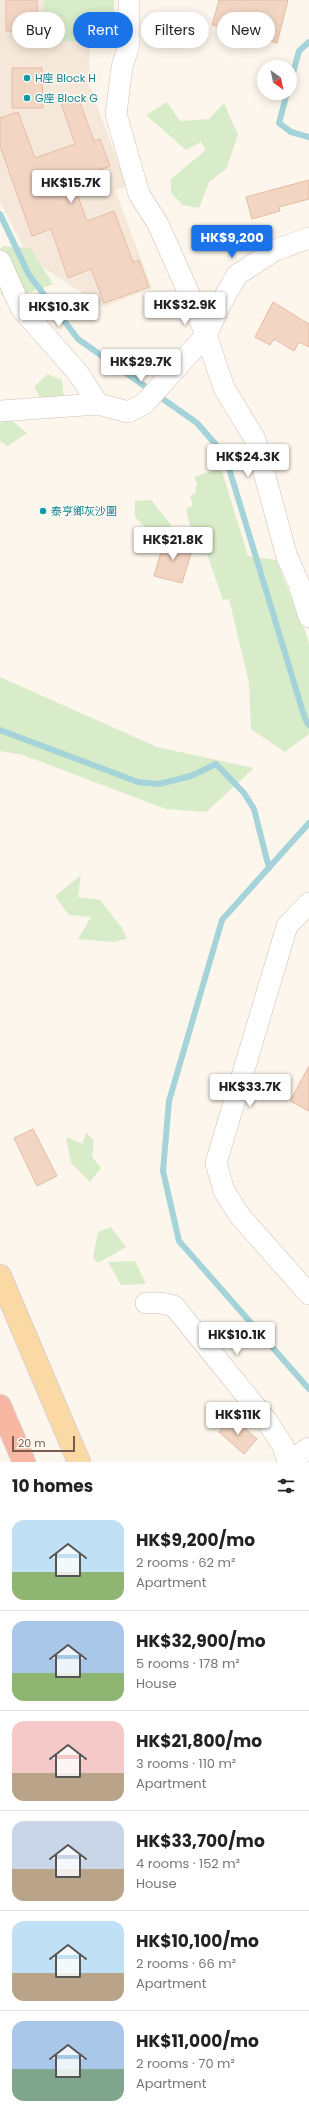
<!DOCTYPE html>
<html lang="en">
<head>
<meta charset="utf-8">
<style>
	:root { --surface:#fff; --page:#f6f6f6; --text:#222; --muted:#767676; --line:#e0e0e0; --accent:#1a73e8 }
	body { margin:0; font-family:Poppins,"Noto Sans TC",sans-serif; background:var(--page); color:var(--text); height:100vh; display:flex; flex-direction:column; font-size:15px; white-space:nowrap }
	* { box-sizing:border-box; margin:0 }
	p { font-size:13px; color:var(--muted) }
	.icon { flex:none; width:22px; height:22px; fill:none; stroke:currentColor; stroke-width:2; stroke-linecap:round; stroke-linejoin:round }
	.map { position:relative; height:1462px; overflow:hidden }
	.panel { display:flex; flex-direction:column; background:var(--surface); flex:1 }
	.panel>* { flex:none }
	.guide { position:absolute; left:12px; top:12px; width:285px; height:36px; display:flex; gap:8px }
	.needle { width:26px; rotate:147deg }
	.controls { position:absolute; left:257px; top:60px; display:grid; gap:8px }
	.controls a { display:grid; place-items:center; width:40px; height:40px; border-radius:50%; background:var(--surface); box-shadow:0 2px 10px #0003; font-size:20px }
	.scale { position:absolute; left:12px; bottom:10px; width:63px; box-sizing:border-box; padding-left:4px; border:2px solid #7a5c4d; border-top:0; font-size:11px; line-height:14px; white-space:nowrap; color:#7a5c4d; -webkit-text-stroke:3px #fffaf3; paint-order:stroke }
	.price { position:absolute; translate:-50% -34px; padding:0 9px; border-radius:4px; background:#fff; color:#222; font-size:13px; line-height:26px; filter:drop-shadow(0 1px 2px #0008) }
	.price::after { content:''; position:absolute; left:50%; top:24px; width:12px; height:9px; margin-left:-6px; background:inherit; clip-path:polygon(0 0,100% 0,50% 100%) }
	.price.active { background:var(--accent); color:#fff }
	ul { padding:0; list-style:none }
	li { display:flex; align-items:center; gap:12px; height:100px; padding:0 12px }
	li+li { border-top:1px solid var(--line) }
	li span { display:grid; place-items:center; flex:none; width:112px; height:80px; border-radius:12px; color:#555 }
	li>.icon { margin-inline-start:auto }
	span .icon { width:48px; height:48px; fill:#fffc; stroke-width:1 }
	li b { font-size:17px }
	h2 { display:flex; justify-content:space-between; align-items:center; height:48px; padding:0 12px; font-size:17px }
	.pill { padding:0 14px; border-radius:18px; background:var(--surface); box-shadow:0 2px 10px #0003; font-size:14px; line-height:36px }
	.pill.active { background:var(--accent); color:#fff }
	.map>svg:first-child { display:block }
	.residential { fill:#f5e8da }
	.green { fill:#d8ecc9 }
	.lines { fill:none; stroke-linecap:round; stroke-linejoin:round }
	.stream { stroke:#a5d3da; stroke-width:6 }
	.building { fill:#f3d5c3; stroke:#e6bba3 }
	.minor-casing { stroke:#d1beb0; stroke-width:22 }
	.major-casing { stroke:#dad1cd; stroke-width:24 }
	.highway-casing { stroke:#dad1cd; stroke-width:24 }
	.minor { stroke:#fff; stroke-width:21 }
	.major { stroke:#fbd9a5; stroke-width:22 }
	.highway { stroke:#f7b7a3; stroke-width:22 }
	.culture-dot { fill:#0f9aa8; stroke:#fffaf3; stroke-width:1.5 }
	.labels { text-anchor:middle; stroke-width:3; stroke-linejoin:round; paint-order:stroke }
	.culture-label { font-size:11px; fill:#0d838f; stroke:#fffaf3; text-anchor:start }
</style>
</head>
<body>
<div class="map">
<svg width="309" height="1462" viewBox="0 0 309 1462">
	<rect width="100%" height="100%" fill="#fdf6ec"/>
	<path class="residential" d="M0 0H44V41L90 42 89 84 127 186 115 190 152 288 104 307 30 259 0 202Z"/>
	<g class="green">
		<path d="M44 0H114L113 43 43 41Z"/>
		<path d="M167 102 180 121 209 119 224 103 238 135 226 169 209 182 199 208 183 205 171 193V179L206 150 201 142 186 150 146 115Z"/>
		<path d="M4 246 30 248 53 284 27 293 1 295 0 249Z"/>
		<path d="M48 374 62 380 64 398 41 399 34 387Z"/>
		<path d="M9 418 27 433 8 446 0 441V423Z"/>
		<path d="M221 468 248 556 276 560 307 636 309 645V734L285 752 251 729 249 683 229 599 223 600 204 545 194 542 186 509 193 505 190 496 195 494 197 483 194 477Z"/>
		<path d="M151 500 172 526 169 530 155 537 135 517V501Z"/>
		<path d="M0 677 157 747 254 768 206 812 166 809 23 755 0 751Z"/>
		<path d="M81 875 78 897 100 900 122 928 127 939 113 942 78 939 91 917 69 915 55 896Z"/>
		<path d="M86 1132 94 1141 92 1157 101 1168 90 1182 71 1163 66 1137 83 1144Z"/>
		<path d="M111 1227 126 1247 98 1263 93 1258 98 1232Z"/>
		<path d="M135 1261 146 1284 121 1285 108 1262Z"/>
	</g>
	<g class="lines">
		<g class="stream">
			<path d="M290 84 299 51 309 42"/>
			<path d="M287 93 279 123 291 132 309 137"/>
			<path d="M0 214 29 275 78 339 197 423 225 455 305 719 309 725"/>
			<path d="M0 730 138 782 159 784 191 776 216 764 244 793 254 809 269 868"/>
			<path d="M309 823 222 920 169 1101 163 1171 179 1241 309 1389"/>
		</g>
	</g>
	<g class="building">
		<path d="M6 0H37V30L6 31Z"/>
		<path d="M219 0H288L277 43 212 25Z"/>
		<path d="M12 68H42L43 108H12Z"/>
		<path d="M78 97 94 141 100 139 110 166 72 180 87 221 114 211 133 262 139 260 149 287 104 303 91 269 68 278 51 229 32 236 0 146V118L18 112 35 158 75 144 61 103Z"/>
		<path d="M309 180V199L279 207 280 211 252 219 246 197Z"/>
		<path d="M273 302 309 324V347L299 342 294 351 274 339 270 345 255 337Z"/>
		<path d="M165 539 193 547 182 583 154 576Z"/>
		<path d="M309 1066V1111L290 1101Z"/>
		<path d="M33 1129 57 1176 37 1186 14 1138Z"/>
		<path d="M232 1417 257 1439 244 1454 219 1432Z"/>
	</g>
	<g class="lines">
		<g class="minor-casing">
			<g id="minor">
				<path d="M129 0V45L122 67 116 114 139 194 158 224 194 305 206 335 224 388 255 439 287 557 299 584 309 617"/>
				<path d="M0 261 21 308 78 373 98 404"/>
				<path d="M0 411 98 404 128 412 144 404 206 335 221 303 237 275 275 250 309 238"/>
				<path d="M309 903 287 926 216 1163 224 1191 240 1216 309 1294"/>
				<path d="M146 1303H161L174 1306 267 1421 283 1446 288 1462"/>
				<path d="M288 1462 309 1448"/>
			</g>
		</g>
		<g class="major-casing">
			<path id="major" d="M0 1276 79 1462"/>
		</g>
		<g class="highway-casing">
			<path id="highway" d="M0 1406 24 1462"/>
		</g>
		<use href="#minor" class="minor"/>
		<use href="#major" class="major"/>
		<use href="#highway" class="highway"/>
	</g>
	<g class="culture-dot">
		<circle cx="27" cy="78" r="4"/>
		<circle cx="27" cy="98" r="4"/>
		<circle cx="43" cy="511" r="4"/>
	</g>
	<g class="labels">
		<g class="culture-label">
			<text x="35" y="82">H座 Block H</text>
			<text x="35" y="102">G座 Block G</text>
			<text x="51" y="515">泰亨鄉灰沙圍</text>
		</g>
	</g>
</svg>
<div class="controls">
<a><svg class="needle" viewBox="-14 -14 28 28"><path d="M0-13l5 13h-10z" fill="#e53935"/><path d="M0 13l5-13h-10z" fill="#767676"/></svg></a>
</div>
<div class="scale">20 m</div>
<b class="price" style="left:71px;top:204px">HK$15.7K</b>
<b class="price active" style="left:232px;top:259px">HK$9,200</b>
<b class="price" style="left:185px;top:326px">HK$32.9K</b>
<b class="price" style="left:59px;top:328px">HK$10.3K</b>
<b class="price" style="left:141px;top:383px">HK$29.7K</b>
<b class="price" style="left:248px;top:478px">HK$24.3K</b>
<b class="price" style="left:173px;top:561px">HK$21.8K</b>
<b class="price" style="left:250px;top:1108px">HK$33.7K</b>
<b class="price" style="left:237px;top:1356px">HK$10.1K</b>
<b class="price" style="left:238px;top:1436px">HK$11K</b>
<div class="guide">
<a class="pill">Buy</a>
<a class="pill active">Rent</a>
<a class="pill">Filters</a>
<a class="pill">New</a>
</div>
</div>
<section class="panel">
<h2>10 homes<svg class="icon" aria-label="filters" viewBox="0 0 24 24"><path d="M4 7h16M4 17h16"/><circle cx="9" cy="7" r="2"/><circle cx="15" cy="17" r="2"/></svg></h2>
<ul>
<li><span style="background:linear-gradient(#bfe0f5 65%,#8fb573 0)"><svg class="icon" aria-label="home" viewBox="0 0 24 24"><path d="M3 11l9-7 9 7M6 9v11h12V9"/></svg></span><div><b>HK$9,200/mo</b><p>2 rooms · 62 m²</p><p>Apartment</p></div></li>
<li><span style="background:linear-gradient(#a9c7e8 65%,#8fb573 0)"><svg class="icon" aria-label="home" viewBox="0 0 24 24"><path d="M3 11l9-7 9 7M6 9v11h12V9"/></svg></span><div><b>HK$32,900/mo</b><p>5 rooms · 178 m²</p><p>House</p></div></li>
<li><span style="background:linear-gradient(#f6c9c9 65%,#b9a48a 0)"><svg class="icon" aria-label="home" viewBox="0 0 24 24"><path d="M3 11l9-7 9 7M6 9v11h12V9"/></svg></span><div><b>HK$21,800/mo</b><p>3 rooms · 110 m²</p><p>Apartment</p></div></li>
<li><span style="background:linear-gradient(#c9d6e8 60%,#b9a48a 0)"><svg class="icon" aria-label="home" viewBox="0 0 24 24"><path d="M3 11l9-7 9 7M6 9v11h12V9"/></svg></span><div><b>HK$33,700/mo</b><p>4 rooms · 152 m²</p><p>House</p></div></li>
<li><span style="background:linear-gradient(#bfe0f5 65%,#b9a48a 0)"><svg class="icon" aria-label="home" viewBox="0 0 24 24"><path d="M3 11l9-7 9 7M6 9v11h12V9"/></svg></span><div><b>HK$10,100/mo</b><p>2 rooms · 66 m²</p><p>Apartment</p></div></li>
<li><span style="background:linear-gradient(#a9c7e8 60%,#7fa58c 0)"><svg class="icon" aria-label="home" viewBox="0 0 24 24"><path d="M3 11l9-7 9 7M6 9v11h12V9"/></svg></span><div><b>HK$11,000/mo</b><p>2 rooms · 70 m²</p><p>Apartment</p></div></li>
</ul>
</section>
</body>
</html>
